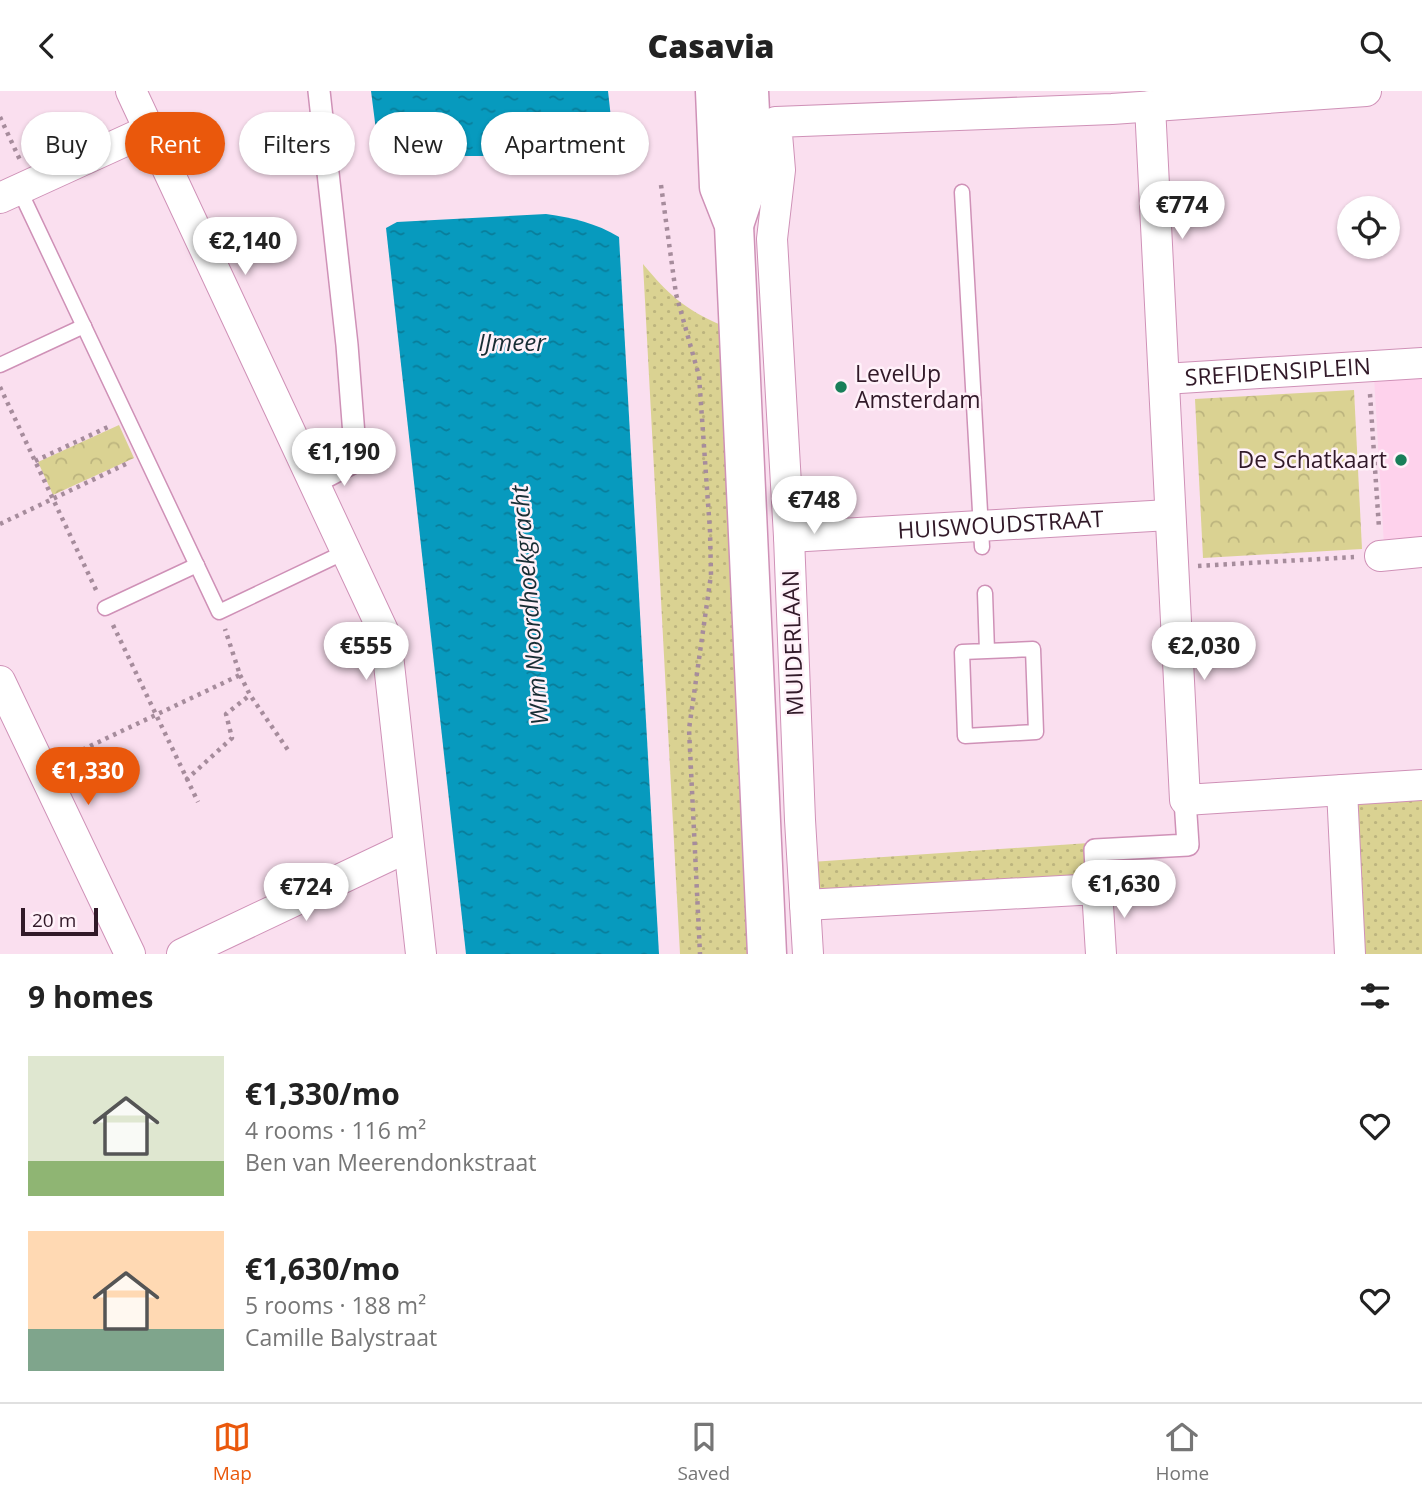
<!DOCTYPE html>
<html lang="en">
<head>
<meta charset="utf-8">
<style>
	:root { --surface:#fff; --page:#f6f6f6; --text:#222; --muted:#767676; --line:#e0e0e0; --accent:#ea580c }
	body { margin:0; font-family:"Open Sans",sans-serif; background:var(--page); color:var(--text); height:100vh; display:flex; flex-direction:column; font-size:26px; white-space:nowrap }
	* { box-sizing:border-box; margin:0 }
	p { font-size:23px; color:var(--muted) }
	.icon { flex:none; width:38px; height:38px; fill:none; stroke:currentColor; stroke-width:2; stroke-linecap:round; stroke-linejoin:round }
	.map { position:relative; height:863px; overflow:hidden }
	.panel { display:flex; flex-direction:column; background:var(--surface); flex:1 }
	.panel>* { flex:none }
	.hud { position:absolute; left:21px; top:21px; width:700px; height:63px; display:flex; gap:14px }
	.buttons { position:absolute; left:1337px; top:105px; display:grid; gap:14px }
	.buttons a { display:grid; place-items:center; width:63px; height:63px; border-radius:50%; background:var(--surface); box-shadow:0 2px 5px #0004; font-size:35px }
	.scale { position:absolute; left:21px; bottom:18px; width:77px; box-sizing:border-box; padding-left:7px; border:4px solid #311928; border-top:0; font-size:19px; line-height:24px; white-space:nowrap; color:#311928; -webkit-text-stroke:5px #fff1f9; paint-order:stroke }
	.price { position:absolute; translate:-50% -60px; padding:0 16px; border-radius:24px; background:#fff; color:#222; font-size:23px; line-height:46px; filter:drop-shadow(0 2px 4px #0008) }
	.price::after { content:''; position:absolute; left:50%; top:42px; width:21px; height:16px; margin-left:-10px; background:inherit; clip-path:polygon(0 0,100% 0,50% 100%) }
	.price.active { background:var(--accent); color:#fff }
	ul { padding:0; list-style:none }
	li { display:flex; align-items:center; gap:21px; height:175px; padding:0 28px }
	li span { display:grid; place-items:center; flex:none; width:196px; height:140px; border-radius:0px; color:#555 }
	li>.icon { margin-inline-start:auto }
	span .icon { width:84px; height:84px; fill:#fffc; stroke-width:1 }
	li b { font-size:30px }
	h2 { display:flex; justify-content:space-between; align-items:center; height:84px; padding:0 28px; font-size:30px }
	.tag { padding:0 24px; border-radius:32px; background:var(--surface); box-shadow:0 2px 5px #0004; font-size:24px; line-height:63px }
	.tag.active { background:var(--accent); color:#fff }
	header { display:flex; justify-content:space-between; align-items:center; height:91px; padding:0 28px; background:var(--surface); font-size:32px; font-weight:800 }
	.tabs { display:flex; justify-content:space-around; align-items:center; height:98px; border-top:2px solid var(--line); background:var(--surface); font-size:19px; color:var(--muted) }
	.tabs a { display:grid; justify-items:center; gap:4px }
	.tabs .active { color:var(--accent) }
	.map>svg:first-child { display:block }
	.built { fill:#fed2ec }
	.grass { fill:url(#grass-dots) }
	.park { fill:url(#park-crowns) }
	.water { fill:url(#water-ripples) }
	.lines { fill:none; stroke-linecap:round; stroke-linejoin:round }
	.service-casing { stroke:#cf91b7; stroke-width:17 }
	.pedestrian-casing { stroke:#cf91b7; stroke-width:24 }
	.minor-casing { stroke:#cf91b7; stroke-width:32 }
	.secondary-casing { stroke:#cf91b7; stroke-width:41 }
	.path { stroke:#a68c9c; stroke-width:4.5; stroke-dasharray:3.5 5; stroke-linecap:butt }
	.service { stroke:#fff; stroke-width:14 }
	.pedestrian { stroke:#fff; stroke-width:21 }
	.minor { stroke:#fff; stroke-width:30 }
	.secondary { stroke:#fff; stroke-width:38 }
	.poi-dot { fill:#187f59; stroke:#fff1f9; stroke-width:2.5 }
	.labels { text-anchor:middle; stroke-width:5; stroke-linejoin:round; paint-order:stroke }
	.poi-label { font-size:23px; fill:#311928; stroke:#fff1f9; text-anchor:start }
	.street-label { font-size:23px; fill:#311928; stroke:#fff1f9 }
	.water-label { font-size:24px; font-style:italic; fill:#182d34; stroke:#fff1f9 }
</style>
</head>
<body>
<header><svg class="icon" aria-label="back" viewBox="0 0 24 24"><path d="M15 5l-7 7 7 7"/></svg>Casavia<svg class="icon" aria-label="search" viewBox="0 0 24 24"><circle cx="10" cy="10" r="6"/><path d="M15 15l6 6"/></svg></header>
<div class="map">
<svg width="1422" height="863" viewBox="0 0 1422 863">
	<defs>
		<pattern id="grass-dots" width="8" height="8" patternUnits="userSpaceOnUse" patternTransform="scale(1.75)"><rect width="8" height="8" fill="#dad292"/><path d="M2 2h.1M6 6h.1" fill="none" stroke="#bcb47e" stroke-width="1.8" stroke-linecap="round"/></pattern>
		<pattern id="park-crowns" width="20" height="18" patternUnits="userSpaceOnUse" patternTransform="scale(1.75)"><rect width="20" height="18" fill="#dad292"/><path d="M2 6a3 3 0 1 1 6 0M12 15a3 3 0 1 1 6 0" fill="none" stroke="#bcb47e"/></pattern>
		<pattern id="water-ripples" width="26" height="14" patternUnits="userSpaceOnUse" patternTransform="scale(1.75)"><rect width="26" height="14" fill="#079abe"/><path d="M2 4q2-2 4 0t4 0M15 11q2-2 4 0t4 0" fill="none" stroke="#097d9a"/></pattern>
	</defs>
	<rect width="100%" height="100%" fill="#fadfef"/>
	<path class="built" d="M1422 283V452L1384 454 1374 286Z"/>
	<g class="grass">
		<path d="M643 173C668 203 684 218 721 234L752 863H680Z"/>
		<path d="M1422 706V863H1361L1354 709Z"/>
		<path d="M1089 752 1091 790 813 806 811 771Z"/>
	</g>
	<g class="park">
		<path d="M1354 299 1362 458 1203 467 1195 308Z"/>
		<path d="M119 334 134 367 53 404 38 371Z"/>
	</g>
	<g class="water">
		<path d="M371 0H608L613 45 593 57 529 65H450L424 51 405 46 377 47Z"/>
		<path d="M546 123C573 127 596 132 619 146L659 863H466L386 137 397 131Z"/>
	</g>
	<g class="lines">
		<g class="service-casing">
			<g id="service">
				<path d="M19 98 219 521 345 461"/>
				<path d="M962 101 982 456"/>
				<path d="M0 274 84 235"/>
				<path d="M985 502 987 560 1033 558 1036 641 965 645 962 561 987 560"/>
				<path d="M105 517 197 474"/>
			</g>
		</g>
		<g class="pedestrian-casing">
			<g id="pedestrian">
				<path d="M314 392 356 370 347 254 319 0"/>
				<path d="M1097 798 1095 759 1188 754 1185 709"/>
			</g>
		</g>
		<g class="minor-casing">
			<g id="minor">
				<path d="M131 0 386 546 421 863"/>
				<path d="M1150 15 1185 709 1422 694"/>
				<path d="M0 107 149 39"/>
				<path id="s1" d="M1164 288 1422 272"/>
				<path id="s2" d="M789 446 1169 424"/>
				<path d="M1380 465 1422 461"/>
				<path d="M0 590 130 863"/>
				<path d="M1342 699 1350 863"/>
				<path d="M805 814 1097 798 1101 863"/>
				<path d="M182 863 408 756"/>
				<path d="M808 863 800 729 789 446 772 148 780 79 776 31 1112 18 1366 0"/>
			</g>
		</g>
		<g class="secondary-casing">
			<g id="secondary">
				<path d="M715 0 719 96 734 134 767 863"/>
				<path d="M734 134 747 95 752 64 749 0"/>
			</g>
		</g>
		<g class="path">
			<path d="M0 26 20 69"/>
			<path d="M661 94 676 203 699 285 710 440 711 484 689 638 700 863"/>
			<path d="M0 296 97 501"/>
			<path d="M1370 303 1379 437"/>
			<path d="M35 370 110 335"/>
			<path d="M0 433 128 372"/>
			<path d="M1198 475 1354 466"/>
			<path d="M113 534 198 711"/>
			<path d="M240 584 250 604 288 659"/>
			<path d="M67 666 240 584 225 538"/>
			<path d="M186 689 232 647 226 623 250 604"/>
		</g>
		<use href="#service" class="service"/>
		<use href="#pedestrian" class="pedestrian"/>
		<use href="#minor" class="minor"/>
		<use href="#secondary" class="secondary"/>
	</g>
	<g class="poi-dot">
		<circle cx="841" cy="296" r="7"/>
		<circle cx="1401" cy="369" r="7"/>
	</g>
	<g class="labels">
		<g class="poi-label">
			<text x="855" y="291">LevelUp<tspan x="855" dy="26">Amsterdam</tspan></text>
			<text x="1387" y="377" text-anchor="end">De Schatkaart</text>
		</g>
		<g class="street-label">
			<text dy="8" stroke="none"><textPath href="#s1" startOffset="114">SREFIDENSIPLEIN</textPath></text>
			<text dy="8" stroke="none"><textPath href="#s2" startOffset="212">HUISWOUDSTRAAT</textPath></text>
			<text transform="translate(793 552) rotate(-92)" y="8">MUIDERLAAN</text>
		</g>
		<g class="water-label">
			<text x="512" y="260">IJmeer</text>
			<text transform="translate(530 514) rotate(-95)" y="8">Wim Noordhoekgracht</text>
		</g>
	</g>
</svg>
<div class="buttons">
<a><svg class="icon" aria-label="locate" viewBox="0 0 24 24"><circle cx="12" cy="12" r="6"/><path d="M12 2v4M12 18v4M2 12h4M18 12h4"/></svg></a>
</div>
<div class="scale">20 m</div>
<b class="price" style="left:1182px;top:150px">€774</b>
<b class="price" style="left:245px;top:186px">€2,140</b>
<b class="price" style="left:344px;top:397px">€1,190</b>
<b class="price" style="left:814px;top:445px">€748</b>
<b class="price" style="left:366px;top:591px">€555</b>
<b class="price" style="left:1204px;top:591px">€2,030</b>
<b class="price active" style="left:88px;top:716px">€1,330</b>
<b class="price" style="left:1124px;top:829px">€1,630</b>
<b class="price" style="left:306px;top:832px">€724</b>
<div class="hud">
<a class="tag">Buy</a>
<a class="tag active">Rent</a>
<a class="tag">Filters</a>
<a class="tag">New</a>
<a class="tag">Apartment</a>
</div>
</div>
<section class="panel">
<h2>9 homes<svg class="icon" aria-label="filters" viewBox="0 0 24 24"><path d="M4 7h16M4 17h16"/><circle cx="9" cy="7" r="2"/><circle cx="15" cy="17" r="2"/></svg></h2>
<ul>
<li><span style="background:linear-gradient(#dfe7d0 75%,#8fb573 0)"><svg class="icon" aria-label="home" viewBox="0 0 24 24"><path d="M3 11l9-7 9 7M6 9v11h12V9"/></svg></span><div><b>€1,330/mo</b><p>4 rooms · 116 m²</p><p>Ben van Meerendonkstraat</p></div><svg class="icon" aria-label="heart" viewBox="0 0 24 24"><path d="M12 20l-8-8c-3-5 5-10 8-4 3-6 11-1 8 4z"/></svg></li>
<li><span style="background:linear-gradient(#ffd9b3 70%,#7fa58c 0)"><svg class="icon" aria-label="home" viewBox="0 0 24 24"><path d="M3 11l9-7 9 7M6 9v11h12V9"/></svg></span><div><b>€1,630/mo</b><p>5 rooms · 188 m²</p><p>Camille Balystraat</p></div><svg class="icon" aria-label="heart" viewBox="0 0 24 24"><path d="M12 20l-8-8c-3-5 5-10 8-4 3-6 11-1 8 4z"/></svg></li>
</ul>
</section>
<nav class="tabs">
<a class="active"><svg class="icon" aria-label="map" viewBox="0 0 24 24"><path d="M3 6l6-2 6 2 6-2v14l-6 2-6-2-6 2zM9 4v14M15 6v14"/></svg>Map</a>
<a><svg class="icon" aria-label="saved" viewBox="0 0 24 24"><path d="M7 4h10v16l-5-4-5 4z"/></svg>Saved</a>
<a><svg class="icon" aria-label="home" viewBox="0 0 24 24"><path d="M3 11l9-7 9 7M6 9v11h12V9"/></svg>Home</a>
</nav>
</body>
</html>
